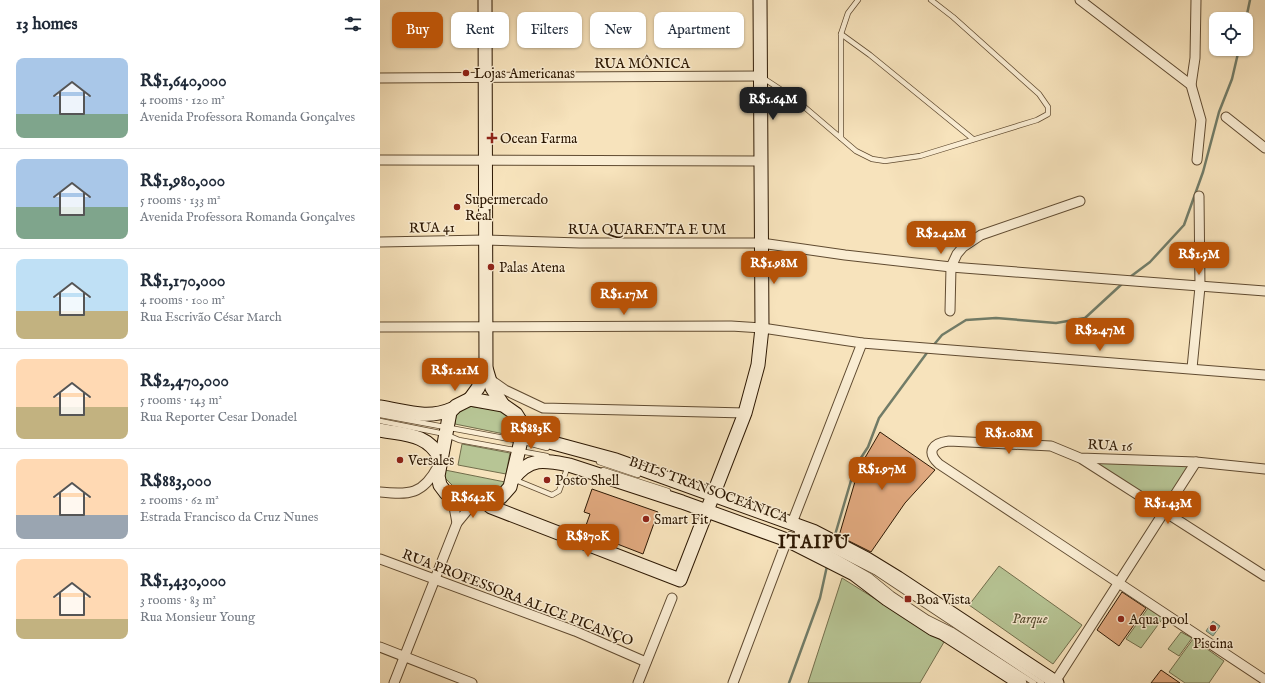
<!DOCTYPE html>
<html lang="en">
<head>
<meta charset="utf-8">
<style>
	:root { --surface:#fff; --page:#f6f6f7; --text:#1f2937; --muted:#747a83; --line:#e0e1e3; --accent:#b45309 }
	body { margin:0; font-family:"IM FELL English",serif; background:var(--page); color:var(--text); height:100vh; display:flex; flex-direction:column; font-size:15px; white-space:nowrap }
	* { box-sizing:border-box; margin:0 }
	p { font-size:13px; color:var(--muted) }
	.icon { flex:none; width:22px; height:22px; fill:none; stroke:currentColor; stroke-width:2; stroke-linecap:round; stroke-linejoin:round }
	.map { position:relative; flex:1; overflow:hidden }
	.side { display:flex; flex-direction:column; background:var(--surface); width:380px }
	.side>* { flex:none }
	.guide { position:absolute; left:12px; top:12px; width:380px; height:36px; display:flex; gap:8px }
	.controls { position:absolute; left:829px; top:12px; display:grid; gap:8px }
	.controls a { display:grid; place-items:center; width:44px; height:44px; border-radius:8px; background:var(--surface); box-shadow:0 1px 3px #0004; font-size:20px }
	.price { position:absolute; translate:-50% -34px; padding:0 9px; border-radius:8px; background:var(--accent); color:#fff; font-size:13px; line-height:26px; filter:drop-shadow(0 1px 2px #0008) }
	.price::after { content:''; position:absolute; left:50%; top:24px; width:12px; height:9px; margin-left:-6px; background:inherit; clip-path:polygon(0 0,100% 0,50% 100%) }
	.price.selected { background:#222; color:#fff }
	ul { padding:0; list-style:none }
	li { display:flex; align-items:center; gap:12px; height:100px; padding:0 16px }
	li+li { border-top:1px solid var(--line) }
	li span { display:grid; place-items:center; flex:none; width:112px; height:80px; border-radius:8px; color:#555 }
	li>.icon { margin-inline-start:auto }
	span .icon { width:48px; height:48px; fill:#fffc; stroke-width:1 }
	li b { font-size:17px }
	h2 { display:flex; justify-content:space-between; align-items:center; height:48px; padding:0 16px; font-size:17px }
	.chip { padding:0 14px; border-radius:8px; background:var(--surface); box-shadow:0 1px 3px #0004; font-size:14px; line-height:36px }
	.chip.selected { background:var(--accent); color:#fff }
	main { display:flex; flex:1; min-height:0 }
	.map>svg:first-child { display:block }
	.green { fill:#b7c595; stroke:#726e4c }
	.water { fill:#9ebfab; stroke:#717c68 }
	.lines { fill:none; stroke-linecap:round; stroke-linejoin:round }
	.stream { stroke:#717c68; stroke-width:2.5 }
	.building { fill:#e1a97f; stroke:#2d1803 }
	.lane-casing { stroke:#604b31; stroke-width:6 }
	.street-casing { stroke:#604b31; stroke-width:11 }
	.secondary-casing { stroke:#2d1803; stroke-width:15 }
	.lane { stroke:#faedd3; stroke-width:4.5 }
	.street { stroke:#faedd3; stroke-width:9 }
	.secondary { stroke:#faedd3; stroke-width:13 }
	.poi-dot { fill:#8f2418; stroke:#faedd3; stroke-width:1.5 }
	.labels { text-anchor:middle; stroke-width:3; stroke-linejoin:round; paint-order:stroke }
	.street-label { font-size:14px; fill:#2d1803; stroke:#faedd3 }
	.poi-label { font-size:14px; fill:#2d1803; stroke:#faedd3; text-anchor:start }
	.park-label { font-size:14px; font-style:italic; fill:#564c2f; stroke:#faedd3 }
	.district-label { font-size:18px; font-weight:bold; letter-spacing:1px; fill:#2d1803; stroke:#faedd3 }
</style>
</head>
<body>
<main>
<section class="side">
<h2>13 homes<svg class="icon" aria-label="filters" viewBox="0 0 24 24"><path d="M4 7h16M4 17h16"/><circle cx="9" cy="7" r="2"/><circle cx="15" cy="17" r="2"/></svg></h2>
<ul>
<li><span style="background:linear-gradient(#a9c7e8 70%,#7fa58c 0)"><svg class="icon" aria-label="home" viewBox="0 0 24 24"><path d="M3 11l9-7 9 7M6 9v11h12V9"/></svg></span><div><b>R$1,640,000</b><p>4 rooms · 120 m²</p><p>Avenida Professora Romanda Gonçalves</p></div></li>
<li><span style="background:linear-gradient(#a9c7e8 60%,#7fa58c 0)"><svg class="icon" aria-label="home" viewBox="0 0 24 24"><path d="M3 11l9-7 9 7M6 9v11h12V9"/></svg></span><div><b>R$1,980,000</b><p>5 rooms · 133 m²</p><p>Avenida Professora Romanda Gonçalves</p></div></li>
<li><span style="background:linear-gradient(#bfe0f5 65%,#c2b280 0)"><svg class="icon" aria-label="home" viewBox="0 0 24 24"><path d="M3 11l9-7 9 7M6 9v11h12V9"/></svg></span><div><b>R$1,170,000</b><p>4 rooms · 100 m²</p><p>Rua Escrivão César March</p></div></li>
<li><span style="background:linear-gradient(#ffd9b3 60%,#c2b280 0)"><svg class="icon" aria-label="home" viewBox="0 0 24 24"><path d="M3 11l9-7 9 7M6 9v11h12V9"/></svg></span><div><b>R$2,470,000</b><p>5 rooms · 143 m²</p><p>Rua Reporter Cesar Donadel</p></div></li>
<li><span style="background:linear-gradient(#ffd9b3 70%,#9aa5b1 0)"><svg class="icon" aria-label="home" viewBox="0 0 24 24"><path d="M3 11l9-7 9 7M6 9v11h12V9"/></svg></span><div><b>R$883,000</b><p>2 rooms · 62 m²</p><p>Estrada Francisco da Cruz Nunes</p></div></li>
<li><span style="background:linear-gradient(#ffd9b3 75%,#c2b280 0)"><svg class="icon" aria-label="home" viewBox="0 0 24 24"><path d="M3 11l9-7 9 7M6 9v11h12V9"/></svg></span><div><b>R$1,430,000</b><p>3 rooms · 83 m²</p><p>Rua Monsieur Young</p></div></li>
</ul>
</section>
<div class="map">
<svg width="885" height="683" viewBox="0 0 885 683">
	<rect width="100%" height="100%" fill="#f7e3bc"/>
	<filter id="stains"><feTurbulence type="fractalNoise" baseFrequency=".005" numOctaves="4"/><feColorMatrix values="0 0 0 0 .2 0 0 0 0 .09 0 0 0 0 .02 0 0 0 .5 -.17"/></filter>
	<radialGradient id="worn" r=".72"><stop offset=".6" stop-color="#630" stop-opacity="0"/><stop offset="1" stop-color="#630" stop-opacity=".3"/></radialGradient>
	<g class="green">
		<path d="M88 406 124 411 129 414 136 426 134 436 75 424 76 415Z"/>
		<path d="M82 444 130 453 126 474 78 465Z"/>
		<path d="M712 460 812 465 785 507Z"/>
		<path d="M65 470 125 482 118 492 108 496 76 489 64 477Z"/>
		<path d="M619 566 702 625 673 664 589 605Z"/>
		<path d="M462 578 564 642 540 683H428Z"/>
		<path d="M768 608 783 618 761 648 746 639Z"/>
		<path d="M801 632 812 638 799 656 788 649Z"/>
		<path d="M813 639 844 661 829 683H805L789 672Z"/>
	</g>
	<path class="water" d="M833 621 840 626 833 636 826 631Z"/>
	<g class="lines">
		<g class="stream">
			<path d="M866 19 870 0"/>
			<path d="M750 277 770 262 804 225 823 172 839 112 852 79 859 49"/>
			<path d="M552 347 562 335 586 320 616 318 676 323 705 318 743 283"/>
			<path d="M455 535 475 467 488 447 499 418 549 350"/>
			<path d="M409 683 440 598 447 566"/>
		</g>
	</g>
	<g class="building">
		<path d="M500 432 555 470 525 503 491 552 459 536 479 468Z"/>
		<path d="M212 489 278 512 263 554 204 531 210 514 204 512Z"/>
		<path d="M742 592 766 608 739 646 717 630Z"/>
		<path d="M781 670 800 683H771Z"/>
	</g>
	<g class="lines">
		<g class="lane-casing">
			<g id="lane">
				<path d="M461 34 490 55 593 139"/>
				<path d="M383 78 415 99 476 151 492 159 505 161 540 156 657 120 668 114V107L659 94 573 17 551 0"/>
				<path d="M461 138V34L468 13 478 0"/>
				<path d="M0 415 140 441 167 448"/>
				<path d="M0 421 65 434 79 440 167 456"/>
				<path d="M219 462 258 475"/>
				<path d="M223 470 288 491"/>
				<path d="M133 479 172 495 179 491 188 466"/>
				<path d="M417 532 495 572 662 683"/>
				<path d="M410 534 441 548 490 576 512 594 548 618 572 630 654 683"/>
			</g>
		</g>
		<g class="street-casing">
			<g id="street">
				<path d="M700 0 811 85 821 120 817 160"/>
				<path d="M0 78 380 76"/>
				<path d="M811 85 815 58 816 0"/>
				<path d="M846 117 885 148"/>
				<path d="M0 160 381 161"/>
				<path d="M0 242 105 240 200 243H381L465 255 571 267 885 291"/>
				<path d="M570 311 571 267 577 254 583 247 601 235 700 201"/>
				<path d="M0 327 351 326 382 328 482 343 885 375"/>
				<path d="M812 368 820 287 819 196"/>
				<path d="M108 378 125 390 163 408 365 413"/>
				<path d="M702 459 885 576"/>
				<path d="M885 469 816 462 700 458 671 446 569 441C552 443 546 452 559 464L885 680"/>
				<path d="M0 492C29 495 43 495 58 466"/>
				<path d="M72 496 77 523"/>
				<path d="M412 523 482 343"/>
				<path d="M0 559 195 631 266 662"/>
				<path d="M0 647 92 683"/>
				<path d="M675 682 816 462"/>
				<path d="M14 683 77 523 91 506 97 502"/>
				<path d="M258 683 292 598"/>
				<path d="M353 683 407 540"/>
			</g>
		</g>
		<g class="secondary-casing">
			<g id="secondary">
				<path d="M105 0 106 368 112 388 123 405"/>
				<path d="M90 399 123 405 136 414 141 422 143 432 130 487 121 497 106 503 97 502 72 496 66 493 60 485 58 476 70 412 76 406Z"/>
				<path d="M90 399 98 388 106 368"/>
				<path d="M0 407C26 411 47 420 72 409"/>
				<path d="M141 422 148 432 162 440 236 460 433 531 487 559 518 578 677 683"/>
				<path d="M0 430C24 435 47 433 60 458"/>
				<path d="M133 479C150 457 164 460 189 465L302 502 407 540 474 574 507 599 553 629 563 633 640 683"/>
				<path d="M106 503 111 507 300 580 365 413 378 365 382 328 380 0"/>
			</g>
		</g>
		<use href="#lane" class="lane"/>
		<use href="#street" class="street"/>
		<use href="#secondary" class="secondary"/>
	</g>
	<g class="poi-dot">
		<circle cx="86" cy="73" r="4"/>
		<path d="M110 132h4v4h4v4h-4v4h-4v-4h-4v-4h4z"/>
		<circle cx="77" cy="207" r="4"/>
		<circle cx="111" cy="267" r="4"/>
		<circle cx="20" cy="460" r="4"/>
		<circle cx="167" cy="480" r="4"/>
		<circle cx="266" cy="519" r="4"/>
		<rect x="524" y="595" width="8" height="8" rx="2"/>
		<circle cx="741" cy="619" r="4"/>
		<circle cx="833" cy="628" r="4"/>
	</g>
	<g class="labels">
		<g class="street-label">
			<text x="262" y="68">RUA MÔNICA</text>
			<text transform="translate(52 227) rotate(-1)" y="5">RUA 41</text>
			<text x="267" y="234">RUA QUARENTA E UM</text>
			<text transform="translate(730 445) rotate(3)" y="5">RUA 16</text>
			<text transform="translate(329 489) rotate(20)" y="5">BHLS TRANSOCEÂNICA</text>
			<text transform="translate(138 597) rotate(21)" y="5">RUA PROFESSORA ALICE PICANÇO</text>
		</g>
		<g class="poi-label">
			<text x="94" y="78">Lojas Americanas</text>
			<text x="120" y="143">Ocean Farma</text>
			<text x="85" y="204">Supermercado<tspan x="85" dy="16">Real</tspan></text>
			<text x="119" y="272">Palas Atena</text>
			<text x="28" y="465">Versales</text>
			<text x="175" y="485">Posto Shell</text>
			<text x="274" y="524">Smart Fit</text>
			<text x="536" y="604">Boa Vista</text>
			<text x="749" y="624">Aqua pool</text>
			<text x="833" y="648" text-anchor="middle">Piscina</text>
		</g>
		<g class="park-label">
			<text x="650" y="623">Parque</text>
		</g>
		<g class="district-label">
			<text x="434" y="548">ITAIPU</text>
		</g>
	</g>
	<rect width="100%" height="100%" filter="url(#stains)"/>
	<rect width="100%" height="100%" fill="url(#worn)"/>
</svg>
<div class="controls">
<a><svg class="icon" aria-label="locate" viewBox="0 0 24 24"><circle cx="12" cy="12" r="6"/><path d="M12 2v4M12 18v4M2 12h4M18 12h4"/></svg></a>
</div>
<b class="price selected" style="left:393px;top:121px">R$1.64M</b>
<b class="price" style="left:561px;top:255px">R$2.42M</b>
<b class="price" style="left:819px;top:276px">R$1.5M</b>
<b class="price" style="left:394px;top:285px">R$1.98M</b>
<b class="price" style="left:244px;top:316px">R$1.17M</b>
<b class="price" style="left:720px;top:352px">R$2.47M</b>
<b class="price" style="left:75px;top:392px">R$1.21M</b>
<b class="price" style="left:151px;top:450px">R$883K</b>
<b class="price" style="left:629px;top:455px">R$1.08M</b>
<b class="price" style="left:502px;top:491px">R$1.97M</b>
<b class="price" style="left:93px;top:519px">R$642K</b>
<b class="price" style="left:788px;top:525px">R$1.43M</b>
<b class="price" style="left:208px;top:558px">R$870K</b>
<div class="guide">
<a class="chip selected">Buy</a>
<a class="chip">Rent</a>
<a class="chip">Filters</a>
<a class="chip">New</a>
<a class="chip">Apartment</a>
</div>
</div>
</main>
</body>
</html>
